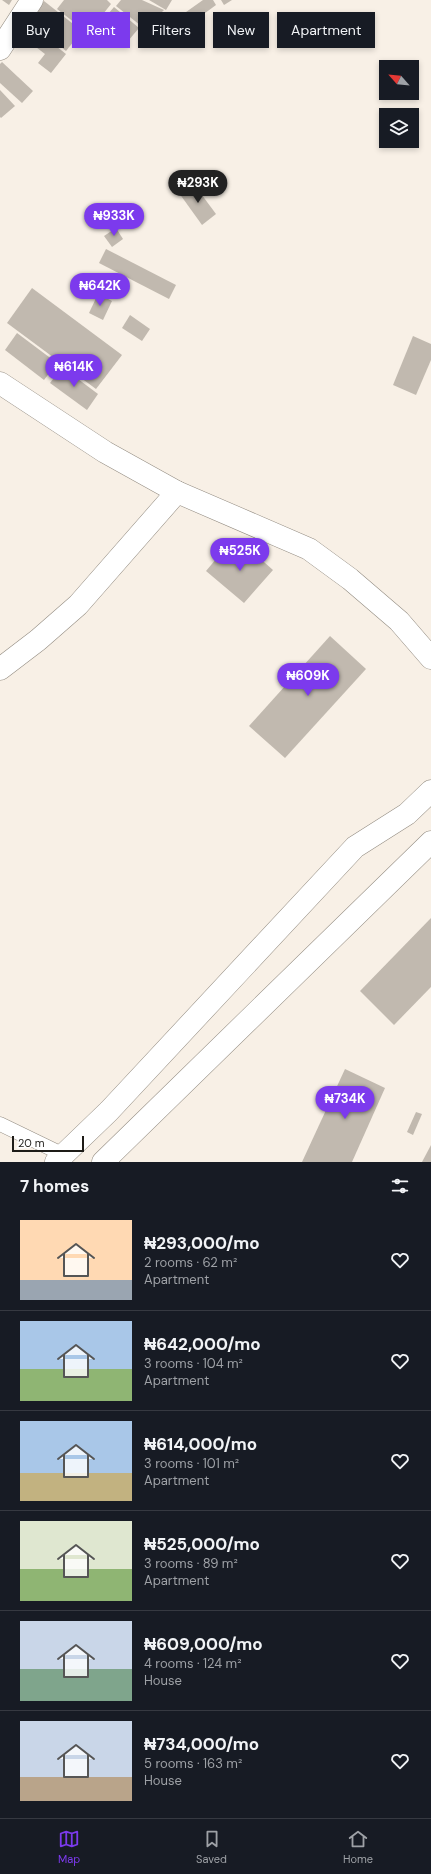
<!DOCTYPE html>
<html lang="en">
<head>
<meta charset="utf-8">
<style>
	:root { --surface:#171b24; --page:#20242c; --text:#f1f3f6; --muted:#9ea1a6; --line:#363941; --accent:#7c3aed }
	body { margin:0; font-family:"DM Sans",sans-serif; background:var(--page); color:var(--text); height:100vh; display:flex; flex-direction:column; font-size:15px; white-space:nowrap }
	* { box-sizing:border-box; margin:0 }
	p { font-size:13px; color:var(--muted) }
	.icon { flex:none; width:22px; height:22px; fill:none; stroke:currentColor; stroke-width:2; stroke-linecap:round; stroke-linejoin:round }
	.map { position:relative; height:1162px; overflow:hidden }
	.drawer { display:flex; flex-direction:column; background:var(--surface); flex:1 }
	.drawer>* { flex:none }
	.top-card { position:absolute; left:12px; top:12px; width:407px; height:36px; display:flex; gap:8px }
	.needle { width:26px; rotate:297deg }
	.fabs { position:absolute; left:379px; top:60px; display:grid; gap:8px }
	.fabs a { display:grid; place-items:center; width:40px; height:40px; border-radius:0px; background:var(--surface); box-shadow:0 2px 6px #0003; font-size:20px }
	.scale { position:absolute; left:12px; bottom:10px; width:72px; box-sizing:border-box; padding-left:4px; border:2px solid #1e1c18; border-top:0; font-size:11px; line-height:14px; white-space:nowrap; color:#1e1c18; -webkit-text-stroke:3px #fff; paint-order:stroke }
	.price { position:absolute; translate:-50% -34px; padding:0 9px; border-radius:14px; background:var(--accent); color:#fff; font-size:13px; line-height:26px; filter:drop-shadow(0 1px 2px #0008) }
	.price::after { content:''; position:absolute; left:50%; top:24px; width:12px; height:9px; margin-left:-6px; background:inherit; clip-path:polygon(0 0,100% 0,50% 100%) }
	.price.current { background:#222; color:#fff }
	ul { padding:0; list-style:none }
	li { display:flex; align-items:center; gap:12px; height:100px; padding:0 20px }
	li+li { border-top:1px solid var(--line) }
	li span { display:grid; place-items:center; flex:none; width:112px; height:80px; border-radius:0px; color:#555 }
	li>.icon { margin-inline-start:auto }
	span .icon { width:48px; height:48px; fill:#fffc; stroke-width:1 }
	li b { font-size:17px }
	h2 { display:flex; justify-content:space-between; align-items:center; height:48px; padding:0 20px; font-size:17px }
	.pill { padding:0 14px; border-radius:0px; background:var(--surface); box-shadow:0 2px 6px #0003; font-size:14px; line-height:36px }
	.pill.current { background:var(--accent); color:#fff }
	.tabs { display:flex; justify-content:space-around; align-items:center; height:56px; border-top:1px solid var(--line); background:var(--surface); font-size:11px; color:var(--muted) }
	.tabs a { display:grid; justify-items:center; gap:2px }
	.tabs .current { color:var(--accent) }
	.map>svg:first-child { display:block }
	.building { fill:#c1b9af }
	.lines { fill:none; stroke-linecap:round; stroke-linejoin:round }
	.service-casing { stroke:#938c82; stroke-width:15 }
	.minor-casing { stroke:#938c82; stroke-width:23 }
	.primary-casing { stroke:#938c82; stroke-width:23 }
	.service { stroke:#fff; stroke-width:14 }
	.minor { stroke:#fff; stroke-width:22 }
	.primary { stroke:#fff; stroke-width:22 }
</style>
</head>
<body>
<div class="map">
<svg width="431" height="1162" viewBox="0 0 431 1162">
	<rect width="100%" height="100%" fill="#f8f0e6"/>
	<g class="building">
		<path d="M2 0H12L9 5Z"/>
		<path d="M64 0H107L111 4 88 33 57 9Z"/>
		<path d="M121 0H142L164 10 145 29 116 6Z"/>
		<path d="M149 0H172L166 10Z"/>
		<path d="M203 0H213L216 5 186 27 179 17Z"/>
		<path d="M221 0H232L224 5Z"/>
		<path d="M44 1 82 31 66 51 28 20Z"/>
		<path d="M114 7 139 28 128 41 103 20Z"/>
		<path d="M27 23 66 54 51 73 38 63 45 54 19 34Z"/>
		<path d="M2 62 33 91 22 103 0 83V64Z"/>
		<path d="M0 90 15 106 1 118 0 117Z"/>
		<path d="M193 183 216 214 202 225 179 193Z"/>
		<path d="M116 228 123 239 112 247 104 236Z"/>
		<path d="M106 249 176 285 169 299 99 263Z"/>
		<path d="M32 288 122 355 96 389 7 323Z"/>
		<path d="M98 294 112 301 103 320 89 313Z"/>
		<path d="M130 315 150 329 142 341 122 328Z"/>
		<path d="M17 333 57 363 44 380 5 350Z"/>
		<path d="M413 336 431 344V360L416 395 393 385Z"/>
		<path d="M62 367 98 394 87 410 50 383Z"/>
		<path d="M227 546 240 557 248 548 273 570 244 603 206 571Z"/>
		<path d="M330 636 366 669 285 758 249 726Z"/>
		<path d="M431 918V987L394 1025 360 991Z"/>
		<path d="M345 1069 385 1088 352 1162H302Z"/>
		<path d="M416 1112 422 1114 413 1135 407 1132Z"/>
		<path d="M431 1145V1162H422Z"/>
	</g>
	<g class="lines">
		<g class="service-casing">
			<path id="service" d="M0 1124 64 1155"/>
		</g>
		<g class="minor-casing">
			<g id="minor">
				<path d="M0 49 32 0"/>
				<path d="M0 383 105 452 177 492 309 549 350 579 399 621 431 658"/>
				<path d="M0 669 38 640 78 605 177 492"/>
			</g>
		</g>
		<g class="primary-casing">
			<g id="primary">
				<path d="M56 1162 109 1111 355 847 407 814 431 791"/>
				<path d="M103 1162 431 842"/>
			</g>
		</g>
		<use href="#service" class="service"/>
		<use href="#minor" class="minor"/>
		<use href="#primary" class="primary"/>
	</g>
</svg>
<div class="fabs">
<a><svg class="needle" viewBox="-14 -14 28 28"><path d="M0-13l5 13h-10z" fill="#e53935"/><path d="M0 13l5-13h-10z" fill="#9ea1a6"/></svg></a>
<a><svg class="icon" aria-label="layers" viewBox="0 0 24 24"><path d="M12 4l9 5-9 5-9-5zM3 14l9 5 9-5"/></svg></a>
</div>
<div class="scale">20 m</div>
<b class="price current" style="left:198px;top:204px">₦293K</b>
<b class="price" style="left:114px;top:237px">₦933K</b>
<b class="price" style="left:100px;top:307px">₦642K</b>
<b class="price" style="left:74px;top:388px">₦614K</b>
<b class="price" style="left:240px;top:572px">₦525K</b>
<b class="price" style="left:308px;top:697px">₦609K</b>
<b class="price" style="left:345px;top:1120px">₦734K</b>
<div class="top-card">
<a class="pill">Buy</a>
<a class="pill current">Rent</a>
<a class="pill">Filters</a>
<a class="pill">New</a>
<a class="pill">Apartment</a>
</div>
</div>
<section class="drawer">
<h2>7 homes<svg class="icon" aria-label="filters" viewBox="0 0 24 24"><path d="M4 7h16M4 17h16"/><circle cx="9" cy="7" r="2"/><circle cx="15" cy="17" r="2"/></svg></h2>
<ul>
<li><span style="background:linear-gradient(#ffd9b3 75%,#9aa5b1 0)"><svg class="icon" aria-label="home" viewBox="0 0 24 24"><path d="M3 11l9-7 9 7M6 9v11h12V9"/></svg></span><div><b>₦293,000/mo</b><p>2 rooms · 62 m²</p><p>Apartment</p></div><svg class="icon" aria-label="heart" viewBox="0 0 24 24"><path d="M12 20l-8-8c-3-5 5-10 8-4 3-6 11-1 8 4z"/></svg></li>
<li><span style="background:linear-gradient(#a9c7e8 60%,#8fb573 0)"><svg class="icon" aria-label="home" viewBox="0 0 24 24"><path d="M3 11l9-7 9 7M6 9v11h12V9"/></svg></span><div><b>₦642,000/mo</b><p>3 rooms · 104 m²</p><p>Apartment</p></div><svg class="icon" aria-label="heart" viewBox="0 0 24 24"><path d="M12 20l-8-8c-3-5 5-10 8-4 3-6 11-1 8 4z"/></svg></li>
<li><span style="background:linear-gradient(#a9c7e8 65%,#c2b280 0)"><svg class="icon" aria-label="home" viewBox="0 0 24 24"><path d="M3 11l9-7 9 7M6 9v11h12V9"/></svg></span><div><b>₦614,000/mo</b><p>3 rooms · 101 m²</p><p>Apartment</p></div><svg class="icon" aria-label="heart" viewBox="0 0 24 24"><path d="M12 20l-8-8c-3-5 5-10 8-4 3-6 11-1 8 4z"/></svg></li>
<li><span style="background:linear-gradient(#dfe7d0 60%,#8fb573 0)"><svg class="icon" aria-label="home" viewBox="0 0 24 24"><path d="M3 11l9-7 9 7M6 9v11h12V9"/></svg></span><div><b>₦525,000/mo</b><p>3 rooms · 89 m²</p><p>Apartment</p></div><svg class="icon" aria-label="heart" viewBox="0 0 24 24"><path d="M12 20l-8-8c-3-5 5-10 8-4 3-6 11-1 8 4z"/></svg></li>
<li><span style="background:linear-gradient(#c9d6e8 60%,#7fa58c 0)"><svg class="icon" aria-label="home" viewBox="0 0 24 24"><path d="M3 11l9-7 9 7M6 9v11h12V9"/></svg></span><div><b>₦609,000/mo</b><p>4 rooms · 124 m²</p><p>House</p></div><svg class="icon" aria-label="heart" viewBox="0 0 24 24"><path d="M12 20l-8-8c-3-5 5-10 8-4 3-6 11-1 8 4z"/></svg></li>
<li><span style="background:linear-gradient(#c9d6e8 70%,#b9a48a 0)"><svg class="icon" aria-label="home" viewBox="0 0 24 24"><path d="M3 11l9-7 9 7M6 9v11h12V9"/></svg></span><div><b>₦734,000/mo</b><p>5 rooms · 163 m²</p><p>House</p></div><svg class="icon" aria-label="heart" viewBox="0 0 24 24"><path d="M12 20l-8-8c-3-5 5-10 8-4 3-6 11-1 8 4z"/></svg></li>
</ul>
</section>
<nav class="tabs">
<a class="current"><svg class="icon" aria-label="map" viewBox="0 0 24 24"><path d="M3 6l6-2 6 2 6-2v14l-6 2-6-2-6 2zM9 4v14M15 6v14"/></svg>Map</a>
<a><svg class="icon" aria-label="saved" viewBox="0 0 24 24"><path d="M7 4h10v16l-5-4-5 4z"/></svg>Saved</a>
<a><svg class="icon" aria-label="home" viewBox="0 0 24 24"><path d="M3 11l9-7 9 7M6 9v11h12V9"/></svg>Home</a>
</nav>
</body>
</html>
